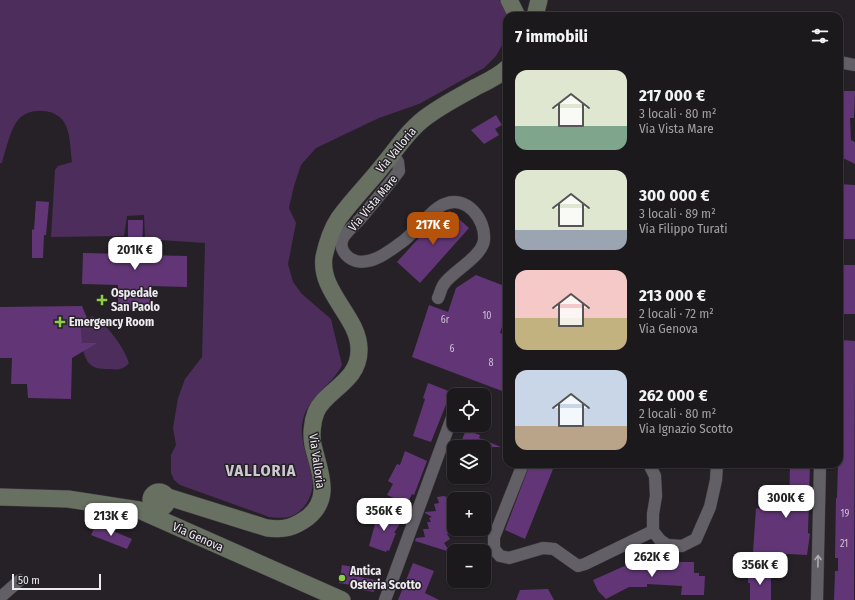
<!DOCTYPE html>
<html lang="it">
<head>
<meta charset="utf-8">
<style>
	:root { --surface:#1c191d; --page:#29262a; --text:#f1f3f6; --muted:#a0a0a4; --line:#3a383b; --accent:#b45309 }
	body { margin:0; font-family:"Fira Sans Condensed",sans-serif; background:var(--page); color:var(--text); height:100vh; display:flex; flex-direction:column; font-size:15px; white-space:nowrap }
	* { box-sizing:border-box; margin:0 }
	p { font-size:13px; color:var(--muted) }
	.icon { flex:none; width:22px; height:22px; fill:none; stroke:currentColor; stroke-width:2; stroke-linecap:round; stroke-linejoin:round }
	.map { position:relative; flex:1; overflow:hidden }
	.side { position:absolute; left:503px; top:12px; width:340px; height:456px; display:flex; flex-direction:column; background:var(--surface); border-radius:12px; box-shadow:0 1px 3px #0004,0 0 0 1px var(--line) }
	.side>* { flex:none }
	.buttons { position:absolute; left:447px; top:388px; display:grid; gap:8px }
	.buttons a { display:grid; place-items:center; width:44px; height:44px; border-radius:8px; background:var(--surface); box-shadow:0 1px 3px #0004,0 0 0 1px var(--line); font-size:20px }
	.scale { position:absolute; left:12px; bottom:10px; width:89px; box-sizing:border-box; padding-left:4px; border:2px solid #eeebf0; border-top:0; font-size:11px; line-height:14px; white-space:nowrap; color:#eeebf0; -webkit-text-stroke:3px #252127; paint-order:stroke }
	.price { position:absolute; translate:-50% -34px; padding:0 9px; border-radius:8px; background:#fff; color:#222; font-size:13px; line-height:26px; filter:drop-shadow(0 1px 2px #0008) }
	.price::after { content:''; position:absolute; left:50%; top:24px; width:12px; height:9px; margin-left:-6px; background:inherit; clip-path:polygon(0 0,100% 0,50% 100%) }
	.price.on { background:var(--accent); color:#fff }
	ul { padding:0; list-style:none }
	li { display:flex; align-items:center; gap:12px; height:100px; padding:0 12px }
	li span { display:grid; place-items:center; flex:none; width:112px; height:80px; border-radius:12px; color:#555 }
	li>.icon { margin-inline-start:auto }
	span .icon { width:48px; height:48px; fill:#fffc; stroke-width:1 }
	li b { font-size:17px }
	h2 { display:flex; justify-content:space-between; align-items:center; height:48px; padding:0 12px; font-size:17px }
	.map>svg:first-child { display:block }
	.green { fill:#4c2d5b }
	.building { fill:#623676 }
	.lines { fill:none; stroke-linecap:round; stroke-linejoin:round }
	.street-casing { stroke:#3f3c41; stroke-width:13 }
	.secondary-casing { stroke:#3f3c41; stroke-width:18 }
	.street { stroke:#635f66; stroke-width:12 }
	.secondary { stroke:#687062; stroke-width:17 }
	.oneway { stroke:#afacb2 }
	.poi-dot { fill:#8cce46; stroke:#252127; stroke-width:1.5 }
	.labels { text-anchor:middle; stroke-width:3; stroke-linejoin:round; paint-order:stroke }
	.number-label { font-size:10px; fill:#cbbed2 }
	.street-label { font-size:12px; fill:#eeebf0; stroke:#252127 }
	.poi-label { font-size:12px; font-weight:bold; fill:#eeebf0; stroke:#252127; text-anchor:start }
	.district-label { font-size:16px; font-weight:bold; letter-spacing:1px; fill:#cec9d1; stroke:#252127 }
</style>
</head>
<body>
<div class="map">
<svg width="855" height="600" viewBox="0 0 855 600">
	<rect width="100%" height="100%" fill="#252127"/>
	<g class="green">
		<path d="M0 0H499L505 6 507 17V32L504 42 496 56 484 68 419 104 379 118 316 148 301 165 294 186 289 208 296 223 288 264 293 282 302 294 331 319 342 365C333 384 311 395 304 416 297 438 308 455 312 476 315 490 308 506 296 514 289 519 278 518 269 517L180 485 174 480 171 473V455L176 445 173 428 178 398 185 379 202 357 205 243 145 239 144 215 127 216 124 236 51 237 55 170 58 166 72 162C70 150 71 133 64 122 55 108 29 107 18 120 11 128 5 152 2 163H0Z"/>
		<path d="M92 316C106 322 125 349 129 363 123 370 117 370 109 369 104 369 98 369 94 367 80 360 82 336 81 324L82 321Z"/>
	</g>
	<g class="building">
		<path d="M839 91H855L854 118H850L851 140 855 142V164L839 156Z"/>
		<path d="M496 115 502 125 495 129 499 135 484 144 471 130Z"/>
		<path d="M839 184 855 185V239H839Z"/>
		<path d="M36 201 49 202 46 235H44L43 258H32V229L34 230Z"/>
		<path d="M450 211 469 228 420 283 397 262 435 220 444 213Z"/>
		<path d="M128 220H143L142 255 187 256V287L150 286V310L118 309V285L82 284 83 253 128 254Z"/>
		<rect x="839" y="265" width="16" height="49"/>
		<path d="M476 275 507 287V311L500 333 507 335V377L502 391 412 357 429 305 448 312 456 288Z"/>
		<path d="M82 306 87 318 81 322 82 343H97L72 358 71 399 28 398 27 384H11L12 358H0V307Z"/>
		<path d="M841 340 855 341 854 600H834L835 571H838V558H835L836 498H837L838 464H839V348H841Z"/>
		<path d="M428 383 451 392 431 442 413 436 425 399 423 398Z"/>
		<path d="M466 430 480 435 479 438 501 447H459Z"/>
		<path d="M405 451 427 461 414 495 412 494 407 504 387 495 393 484 388 481 397 464 400 465Z"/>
		<path d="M530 464H555L525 539 505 530Z"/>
		<path d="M790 464H810L808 533 810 534 807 555 753 552 756 508 763 509 764 507 789 511Z"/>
		<path d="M444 496 454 500V524L449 527 452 531 447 534 450 539 444 543 450 552 415 541 416 538 425 537 423 529H429L427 522H431L429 518 432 517 425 513V512L436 511 434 504 439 503 437 497Z"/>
		<path d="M378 513H391L401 522 394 533H396L389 551 387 550 386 552 369 546Z"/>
		<path d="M96 524 132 539 127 549 91 535Z"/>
		<path d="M640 562H694V573H699V576H705L704 595H681L682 586 647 584V587H629L606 599 598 591 593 580 629 564 640 565Z"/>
		<path d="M413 563 434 571 425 593 439 600H398Z"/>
		<path d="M342 565 360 568 359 577 376 580 374 592 357 589V586L339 583Z"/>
		<path d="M748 572H771V600H750V583H748Z"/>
		<path d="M548 589 554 600H516L520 590Z"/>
	</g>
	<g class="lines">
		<g class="street-casing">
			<g id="street">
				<path d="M839 62 855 65"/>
				<path d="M393 154 398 162 399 171C387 187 374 202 361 218 356 224 347 231 343 238 338 248 346 258 356 261 373 265 389 251 402 242 415 233 432 208 445 204 466 195 486 219 484 240 482 257 453 271 444 284 441 288 440 294 438 298"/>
				<path d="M460 395V394"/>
				<path d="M523 464 494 537V549L500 556 509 558 543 548 554 549 578 566 585 564 653 531"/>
				<path d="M649 464 655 476 656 496 653 514V531L660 540 667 545 682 546 696 539 710 507 716 480 717 464"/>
				<path d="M0 596 3 595 20 580"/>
				<path d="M385 600 454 412"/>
				<path d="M817 600 820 464"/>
			</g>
		</g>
		<g class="secondary-casing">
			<g id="secondary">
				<path d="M509 0 517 16"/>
				<path d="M535 16 539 0"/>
				<circle cx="159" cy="500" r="8"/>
				<path d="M165 496 267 528C284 530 293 528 307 518 333 498 319 471 313 445 311 436 312 422 316 412 325 390 360 382 359 349 359 317 319 292 324 257 327 243 331 230 339 218 353 199 370 182 384 164 398 147 411 127 429 115 444 104 460 96 476 87 486 82 499 76 507 68"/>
				<path d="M0 497 68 499 139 510 342 600"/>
			</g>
		</g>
		<use href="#street" class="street"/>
		<use href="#secondary" class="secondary"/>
	</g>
	<defs><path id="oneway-shaft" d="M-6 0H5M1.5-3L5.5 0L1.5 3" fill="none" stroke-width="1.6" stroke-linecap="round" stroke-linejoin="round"/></defs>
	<use class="oneway" href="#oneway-shaft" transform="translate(818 561) rotate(-89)"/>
	<g class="poi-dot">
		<path d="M100 294h4v4h4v4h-4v4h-4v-4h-4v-4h4z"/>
		<path d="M58 316h4v4h4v4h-4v4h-4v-4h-4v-4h4z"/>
		<circle cx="342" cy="578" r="4"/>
	</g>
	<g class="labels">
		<g class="number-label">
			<text x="487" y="319">10</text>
			<text x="445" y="323">6r</text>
			<text x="452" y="352">6</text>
			<text x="491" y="366">8</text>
			<text x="845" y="517">19</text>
			<text x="844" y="547">21</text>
		</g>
		<g class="street-label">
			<text transform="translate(396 150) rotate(-50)" y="4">Via Valloria</text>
			<text transform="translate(373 203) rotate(-50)" y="4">Via Vista Mare</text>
			<text transform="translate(317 461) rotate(82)" y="4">Via Valloria</text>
			<text transform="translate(198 537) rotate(24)" y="4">Via Genova</text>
		</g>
		<g class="poi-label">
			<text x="111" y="297">Ospedale<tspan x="111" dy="14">San Paolo</tspan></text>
			<text x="69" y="326">Emergency Room</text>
			<text x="350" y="575">Antica<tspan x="350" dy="14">Osteria Scotto</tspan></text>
		</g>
		<g class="district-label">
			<text x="261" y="476">VALLORIA</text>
		</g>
	</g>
</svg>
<div class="buttons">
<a><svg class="icon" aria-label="locate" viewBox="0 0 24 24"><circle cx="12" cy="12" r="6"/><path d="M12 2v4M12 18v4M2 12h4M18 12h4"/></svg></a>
<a><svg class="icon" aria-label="layers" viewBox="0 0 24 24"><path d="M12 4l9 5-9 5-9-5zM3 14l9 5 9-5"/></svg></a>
<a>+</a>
<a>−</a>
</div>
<div class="scale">50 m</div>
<b class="price on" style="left:433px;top:246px">217K €</b>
<b class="price" style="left:135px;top:271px">201K €</b>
<b class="price" style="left:786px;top:519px">300K €</b>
<b class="price" style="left:384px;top:532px">356K €</b>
<b class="price" style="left:111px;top:537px">213K €</b>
<b class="price" style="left:652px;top:578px">262K €</b>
<b class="price" style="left:760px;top:586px">356K €</b>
<section class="side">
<h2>7 immobili<svg class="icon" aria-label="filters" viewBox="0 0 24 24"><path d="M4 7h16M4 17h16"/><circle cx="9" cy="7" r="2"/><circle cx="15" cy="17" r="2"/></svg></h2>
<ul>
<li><span style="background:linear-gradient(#dfe7d0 70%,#7fa58c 0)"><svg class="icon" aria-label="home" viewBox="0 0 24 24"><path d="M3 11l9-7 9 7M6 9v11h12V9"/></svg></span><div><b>217 000 €</b><p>3 locali · 80 m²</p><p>Via Vista Mare</p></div></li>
<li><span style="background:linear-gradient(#dfe7d0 75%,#9aa5b1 0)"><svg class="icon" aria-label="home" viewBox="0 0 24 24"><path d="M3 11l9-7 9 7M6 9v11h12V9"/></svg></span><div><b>300 000 €</b><p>3 locali · 89 m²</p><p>Via Filippo Turati</p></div></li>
<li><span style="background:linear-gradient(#f6c9c9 60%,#c2b280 0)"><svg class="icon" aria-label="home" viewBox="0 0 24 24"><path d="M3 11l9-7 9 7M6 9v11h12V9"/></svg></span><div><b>213 000 €</b><p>2 locali · 72 m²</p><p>Via Genova</p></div></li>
<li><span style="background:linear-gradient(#c9d6e8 70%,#b9a48a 0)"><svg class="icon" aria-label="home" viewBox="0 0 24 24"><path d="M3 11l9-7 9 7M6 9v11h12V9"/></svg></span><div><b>262 000 €</b><p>2 locali · 80 m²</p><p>Via Ignazio Scotto</p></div></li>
</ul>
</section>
</div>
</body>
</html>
